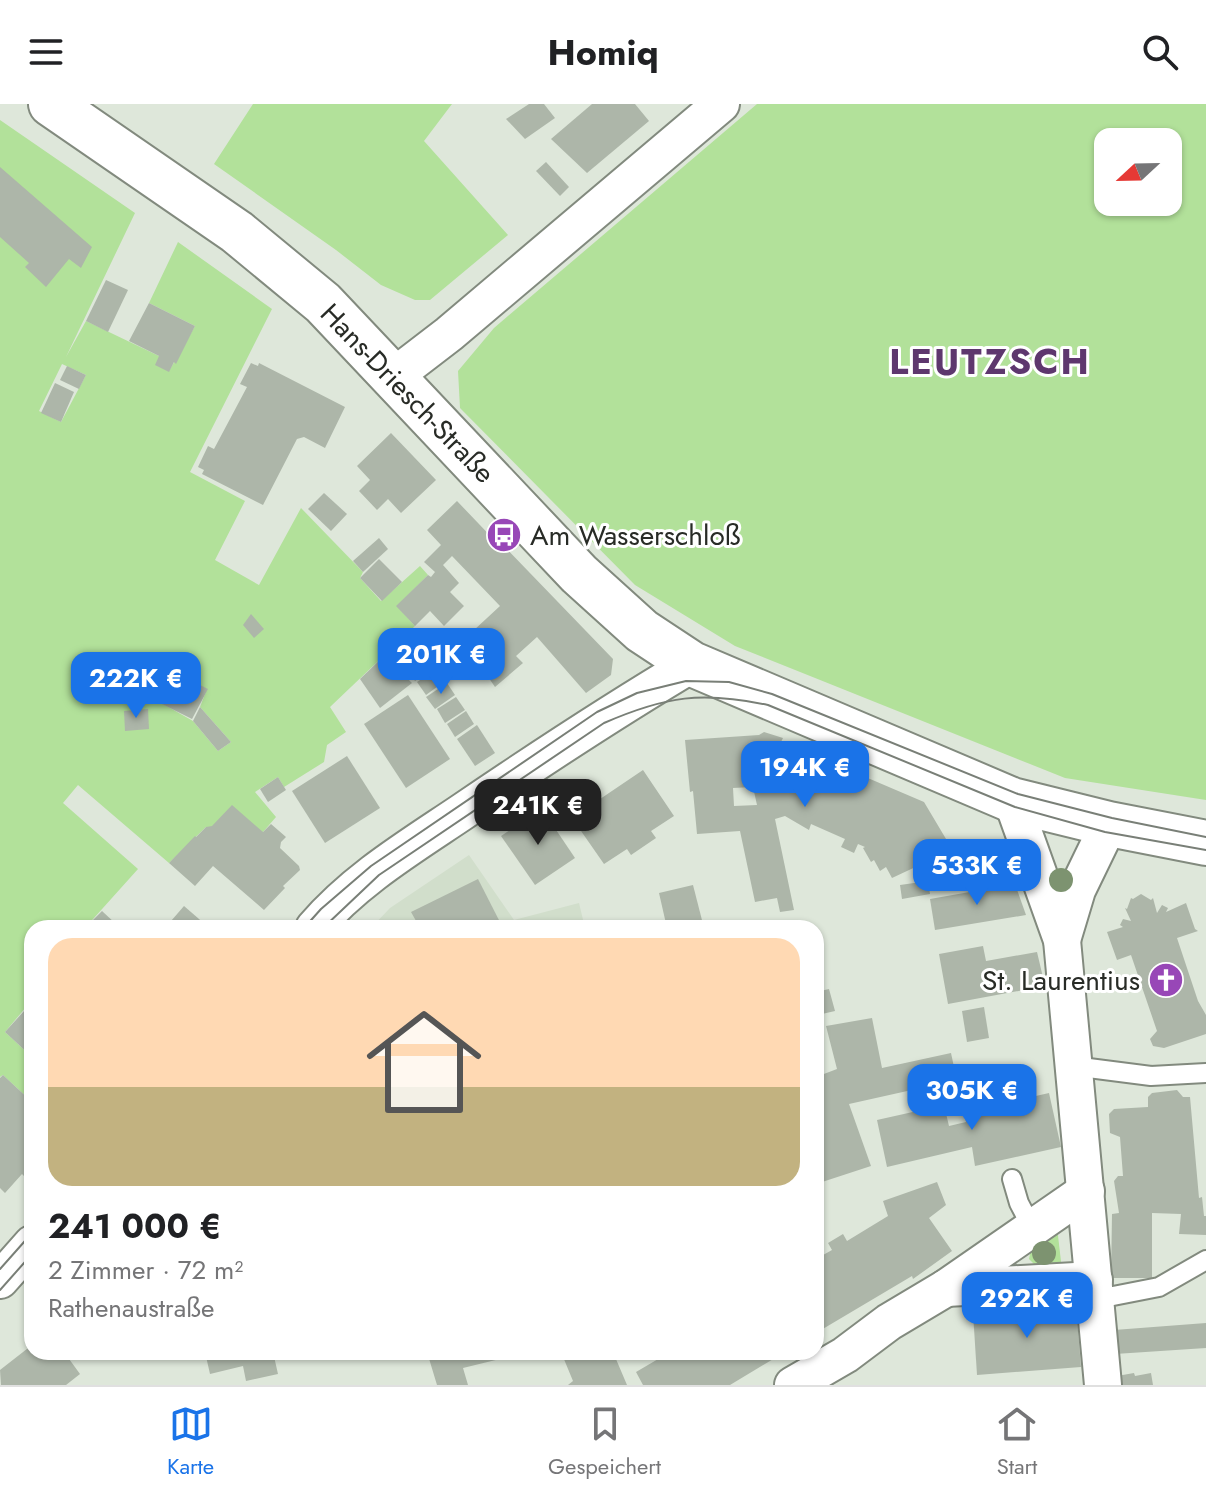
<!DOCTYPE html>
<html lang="de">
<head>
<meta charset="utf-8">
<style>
	:root { --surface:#fff; --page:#f2f2f2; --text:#202124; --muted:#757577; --line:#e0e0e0; --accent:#1a73e8 }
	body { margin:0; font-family:Jost,sans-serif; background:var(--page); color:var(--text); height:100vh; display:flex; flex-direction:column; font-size:30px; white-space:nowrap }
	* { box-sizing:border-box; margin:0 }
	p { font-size:26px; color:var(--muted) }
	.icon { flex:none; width:44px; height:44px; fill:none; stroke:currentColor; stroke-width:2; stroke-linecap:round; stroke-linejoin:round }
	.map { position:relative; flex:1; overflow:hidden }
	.side { position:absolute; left:24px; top:816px; width:800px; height:440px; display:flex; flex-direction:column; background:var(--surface); border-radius:24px; box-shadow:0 2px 6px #0004 }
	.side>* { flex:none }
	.needle { width:52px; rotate:248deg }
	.fabs { position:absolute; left:1094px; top:24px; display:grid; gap:16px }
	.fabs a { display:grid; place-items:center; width:88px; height:88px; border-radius:16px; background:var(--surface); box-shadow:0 2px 6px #0004; font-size:40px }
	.price { position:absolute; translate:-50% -68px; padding:0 18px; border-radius:16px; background:var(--accent); color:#fff; font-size:26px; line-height:52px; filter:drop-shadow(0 2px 4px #0008) }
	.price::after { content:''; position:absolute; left:50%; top:48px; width:24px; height:18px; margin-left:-12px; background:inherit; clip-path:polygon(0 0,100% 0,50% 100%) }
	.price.selected { background:#222; color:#fff }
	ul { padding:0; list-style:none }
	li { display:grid; align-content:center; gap:16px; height:424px; padding:0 24px }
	li span { display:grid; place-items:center; height:248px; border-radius:24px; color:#555 }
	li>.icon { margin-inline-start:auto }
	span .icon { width:144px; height:144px; fill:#fffc; stroke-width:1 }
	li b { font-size:34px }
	header { display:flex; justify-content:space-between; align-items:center; height:104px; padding:0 24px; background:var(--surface); font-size:36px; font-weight:700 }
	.tab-bar { display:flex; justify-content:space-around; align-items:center; height:112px; border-top:2px solid var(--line); background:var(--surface); font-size:22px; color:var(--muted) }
	.tab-bar a { display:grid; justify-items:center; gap:4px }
	.tab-bar .selected { color:var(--accent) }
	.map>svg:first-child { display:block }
	.built { fill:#d1decb }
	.green { fill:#b2e19a; fill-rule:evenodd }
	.building { fill:#adb6a9; fill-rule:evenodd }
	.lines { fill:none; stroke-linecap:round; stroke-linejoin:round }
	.lane-casing { stroke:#828a7e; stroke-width:22 }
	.street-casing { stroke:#828a7e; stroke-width:40 }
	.secondary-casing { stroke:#828a7e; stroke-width:48 }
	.lane { stroke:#fff; stroke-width:18 }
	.street { stroke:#fff; stroke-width:36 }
	.secondary { stroke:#fff; stroke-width:44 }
	.tram { stroke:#797f77; stroke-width:2 }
	.tree { fill:#7d9370 }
	.labels { text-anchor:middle; stroke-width:6; stroke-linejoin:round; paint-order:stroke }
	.street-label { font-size:28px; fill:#282b26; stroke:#fff }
	.poi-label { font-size:28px; fill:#282b26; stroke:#fff; text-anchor:start }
	.district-label { font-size:36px; font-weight:bold; letter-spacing:2px; fill:#5e376e; stroke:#fff }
</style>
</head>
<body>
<header><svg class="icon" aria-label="menu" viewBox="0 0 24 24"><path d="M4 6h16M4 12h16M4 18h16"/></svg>Homiq<svg class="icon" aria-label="search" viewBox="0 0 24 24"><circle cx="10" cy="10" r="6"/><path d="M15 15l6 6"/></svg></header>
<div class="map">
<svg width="1206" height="1281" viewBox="0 0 1206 1281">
	<rect width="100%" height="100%" fill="#dee7da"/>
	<path class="built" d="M469 751 514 816 579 799 585 824H371L390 804Z"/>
	<g class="green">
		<path d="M253 0H452L424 37 508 131 430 196H415L381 181 336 146 214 60Z"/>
		<path d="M757 0H1206V696L1065 674 735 542 635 481 460 304 458 267 494 224ZM1108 38H1168V98H1108Z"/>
		<path d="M0 16 135 109 66 253 86 217 159 252 169 267 195 222 149 199 178 138 272 205 190 368 245 397 215 456 259 481 301 404 363 468 360 474 381 497 420 462 428 471 397 502 415 522 330 603 346 628 327 641 324 658 284 683 278 673 255 688 276 713 263 728 206 723 169 759 78 681 63 699 138 765 85 824H32V896L5 928 32 953V998L3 971 0 973ZM62 260 86 271 61 318 39 307ZM179 570 207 585 200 603 231 638 218 647 193 617 163 600Z"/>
		<path d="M1057 1123 1062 1166H1040L1029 1155 1032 1141Z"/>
	</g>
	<g class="building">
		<path d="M529 0H544L555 14 525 35 506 15Z"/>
		<path d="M592 0H635L649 17 587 69 551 35Z"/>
		<path d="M546 58 569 83 560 92 536 67Z"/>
		<path d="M0 63 92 143 81 164 69 155 46 183 25 163 29 159 0 133Z"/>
		<path d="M106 176 128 186 108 228 86 217Z"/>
		<path d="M149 199 195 222 176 260 174 258 169 268 155 261 159 252 129 237Z"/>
		<path d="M251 259 258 262 259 259 345 303 325 344 304 333 297 335 263 401 202 370 204 366 198 363 208 342 214 345 247 283 240 280Z"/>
		<path d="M67 262 86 271 79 285 60 276Z"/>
		<path d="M55 279 74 288 61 318 41 309Z"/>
		<path d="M391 329 436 376 401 409 388 395 377 406 359 387 370 376 357 362Z"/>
		<path d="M324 389 347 410 331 427 308 405Z"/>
		<path d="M457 397 500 442 502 440 613 555 611 571 586 589 537 533 516 552 523 559 495 583 480 561 460 539 500 502 452 452 443 461 459 479 450 488 464 502 444 522 430 507 415 522 396 502 428 471 431 473 435 468 424 458 441 441 427 426Z"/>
		<path d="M379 434 388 445 363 468 353 457Z"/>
		<path d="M379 455 402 478 382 497 360 474Z"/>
		<path d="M251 510 264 525 254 534 243 521Z"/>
		<path d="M417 536 423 546 404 560 397 550Z"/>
		<path d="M426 551 435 563 415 577 406 564Z"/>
		<path d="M384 552 412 579 380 604 360 575Z"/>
		<path d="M437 565 445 577 426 591 417 578Z"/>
		<path d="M179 570 208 585 192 615 162 600Z"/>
		<path d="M447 579 455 591 435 605 426 593Z"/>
		<path d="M408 591 450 655 406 684 364 620Z"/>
		<path d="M456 593 465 606 445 619 437 605Z"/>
		<path d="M200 603 231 638 218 647 193 617Z"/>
		<path d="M148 605 149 625 125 627 124 607Z"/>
		<path d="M466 607 474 620 455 633 447 620Z"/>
		<path d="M477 621 495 649 475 662 457 635Z"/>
		<path d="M764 628 783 634 781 638 823 656 825 653 843 661 842 663 924 698 952 745 957 746 961 752 959 758 930 771 924 759 892 774 886 763 880 767 874 756 871 758 863 744 865 743 858 740 854 749 841 743 845 735 811 720 809 726 785 712 775 715 794 806 780 808 777 794 755 798 740 727 697 730 693 687 690 688 685 636 759 631ZM753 683 757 701 734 702 733 684Z"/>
		<path d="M347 652 380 704 325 739 292 687Z"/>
		<path d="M643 666 674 712 651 727 656 734 631 751 627 745 604 760 572 714Z"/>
		<path d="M278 673 286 686 268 698 260 685Z"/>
		<path d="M232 701 263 728 271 720 286 733 281 738 280 744 299 762 300 766 283 782 285 784 264 806 213 762 195 782 169 759 195 732 196 733 206 723 212 722Z"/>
		<path d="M542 705 575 754 535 781 501 732Z"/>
		<path d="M478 775 503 824H420L411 808Z"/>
		<path d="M928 777 930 790 902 795 900 781Z"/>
		<path d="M1015 780 1026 811 935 826 930 795Z"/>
		<path d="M693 781 704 824H667L659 789Z"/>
		<path d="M1141 790 1151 796 1153 794 1157 809 1162 801 1168 804 1166 808 1186 799 1195 825 1198 827 1177 834 1198 897 1206 911V930L1164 944 1153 942 1150 935 1157 927 1131 851 1117 856 1107 828 1123 823 1120 821 1123 815 1131 817 1125 804 1127 805 1131 794 1133 795Z"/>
		<path d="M184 802 199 815 209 824H165Z"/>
		<path d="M102 807 116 820 113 824H85Z"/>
		<path d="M983 842 986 857 1037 848 1045 882 948 900 939 850Z"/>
		<path d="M829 885 835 907 822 910 816 888Z"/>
		<path d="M984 903 989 934 967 938 962 907Z"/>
		<path d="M25 906 32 913V953L5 928Z"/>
		<path d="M872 914 882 964 951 949 957 977 979 972 983 988 964 992 954 988 952 977 849 1000 871 1062 816 1080V973L837 965 826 922Z"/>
		<path d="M3 971 32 998V1066L25 1073 22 1070 5 1089 0 1084V974Z"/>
		<path d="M1177 986 1183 993H1190L1199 1094 1202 1093 1204 1112H1206V1131L1179 1130 1181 1110 1152 1109V1174H1111L1112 1110 1119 1109 1114 1077 1118 1072H1123L1120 1033 1110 1029 1109 1010 1114 1005 1148 1003V993L1152 989Z"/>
		<path d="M1049 989 1061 1043 975 1062 972 1043 887 1063 877 1016 944 1001 949 1022 966 1018 964 1008Z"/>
		<path d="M937 1078 946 1101 929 1114 952 1147 913 1175 912 1172 816 1229V1155L832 1146 828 1139 843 1130 847 1137 888 1112 883 1097Z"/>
		<path d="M1076 1202 1081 1263 977 1271 973 1209Z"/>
		<path d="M1206 1219V1244L1115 1250 1114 1226Z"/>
		<path d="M32 1241V1248H64L80 1270 66 1281H1L0 1266Z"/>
		<path d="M205 1248H273L278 1270 246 1277 243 1262 210 1270Z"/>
		<path d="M427 1248H524V1249L463 1264 468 1281H437Z"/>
		<path d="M561 1248H613L627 1281H568L573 1277Z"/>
		<path d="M663 1248H785L730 1281H643L636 1268 665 1251Z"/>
		<path d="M1134 1269 1135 1272 1151 1269 1153 1281H1118L1117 1272Z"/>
	</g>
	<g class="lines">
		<g class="lane-casing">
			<g id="lane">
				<path d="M1073 962 1151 972 1206 969"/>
				<path d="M1012 1075 1019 1099 1032 1124"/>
				<path d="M1095 1192H1113L1159 1183 1206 1156"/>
			</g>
		</g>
		<g class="street-casing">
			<g id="street">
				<path d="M393 273 449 230 721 0"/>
				<path d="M1012 696 1062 836 1103 1281"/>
				<path d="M314 824C355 776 410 743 462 708 537 657 613 607 692 560"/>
				<path d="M1062 836 1077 786 1109 720"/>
				<path d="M0 1176 32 1140"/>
				<path d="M946 1184 1094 1176"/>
				<path d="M793 1281 845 1251 889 1218 946 1184 1086 1087"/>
			</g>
		</g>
		<g class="secondary-casing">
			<path id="secondary" d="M51 0 237 128 323 199 579 470 642 527 692 560 1012 696 1109 720 1206 739"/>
		</g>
		<use href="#lane" class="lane"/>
		<use href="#street" class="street"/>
		<use href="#secondary" class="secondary"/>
		<g class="tram">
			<path d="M304 824 321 805 371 762 597 608 637 589 686 577 729 578 772 590 1018 690 1112 714 1206 733"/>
			<path d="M323 824 379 771 604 619C666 592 702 587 768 601L1015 703 1105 728 1206 746"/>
			<path d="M0 1165 32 1129"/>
			<path d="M0 1186 32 1150"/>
		</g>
	</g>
	<g class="tree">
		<circle cx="1061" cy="776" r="12"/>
		<circle cx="1044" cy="1149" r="12"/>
	</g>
	<defs>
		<g id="bus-disc" transform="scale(1.8)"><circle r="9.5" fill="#9847b7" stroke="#fff"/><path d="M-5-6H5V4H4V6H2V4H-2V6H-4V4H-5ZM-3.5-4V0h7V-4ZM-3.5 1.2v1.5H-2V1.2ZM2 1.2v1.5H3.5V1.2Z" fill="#fff"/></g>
		<g id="church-disc" transform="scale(1.8)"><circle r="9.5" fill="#9847b7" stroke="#fff"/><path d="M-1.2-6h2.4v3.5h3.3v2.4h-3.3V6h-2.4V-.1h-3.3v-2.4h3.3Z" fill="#fff"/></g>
	</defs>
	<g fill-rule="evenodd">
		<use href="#bus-disc" x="504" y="431"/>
		<use href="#church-disc" x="1166" y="876"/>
	</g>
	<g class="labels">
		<g class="street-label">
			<text transform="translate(408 289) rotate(46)" y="10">Hans-Driesch-Straße</text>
		</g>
		<g class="poi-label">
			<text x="530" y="441">Am Wasserschloß</text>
			<text x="1140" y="886" text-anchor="end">St. Laurentius</text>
		</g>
		<g class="district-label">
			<text x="990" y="270">LEUTZSCH</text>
		</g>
	</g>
</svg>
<div class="fabs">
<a><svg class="needle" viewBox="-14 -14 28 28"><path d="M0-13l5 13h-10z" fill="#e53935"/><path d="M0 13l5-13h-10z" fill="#757577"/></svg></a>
</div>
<b class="price" style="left:441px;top:592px">201K €</b>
<b class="price" style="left:136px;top:616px">222K €</b>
<b class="price" style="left:805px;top:705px">194K €</b>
<b class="price selected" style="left:538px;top:743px">241K €</b>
<b class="price" style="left:977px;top:803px">533K €</b>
<b class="price" style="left:972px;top:1028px">305K €</b>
<b class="price" style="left:1027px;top:1236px">292K €</b>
<section class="side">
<ul>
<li><span style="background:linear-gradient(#ffd9b3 60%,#c2b280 0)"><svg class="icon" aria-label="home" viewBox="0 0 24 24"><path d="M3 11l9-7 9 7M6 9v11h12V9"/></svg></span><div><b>241 000 €</b><p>2 Zimmer · 72 m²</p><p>Rathenaustraße</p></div></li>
</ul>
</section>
</div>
<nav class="tab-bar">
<a class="selected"><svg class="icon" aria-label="map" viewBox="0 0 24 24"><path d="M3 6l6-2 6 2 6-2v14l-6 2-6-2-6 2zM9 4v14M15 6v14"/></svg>Karte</a>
<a><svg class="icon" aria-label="saved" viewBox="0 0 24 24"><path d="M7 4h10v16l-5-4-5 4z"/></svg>Gespeichert</a>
<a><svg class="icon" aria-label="home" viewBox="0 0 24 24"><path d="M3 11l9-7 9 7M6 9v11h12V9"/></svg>Start</a>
</nav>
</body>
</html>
